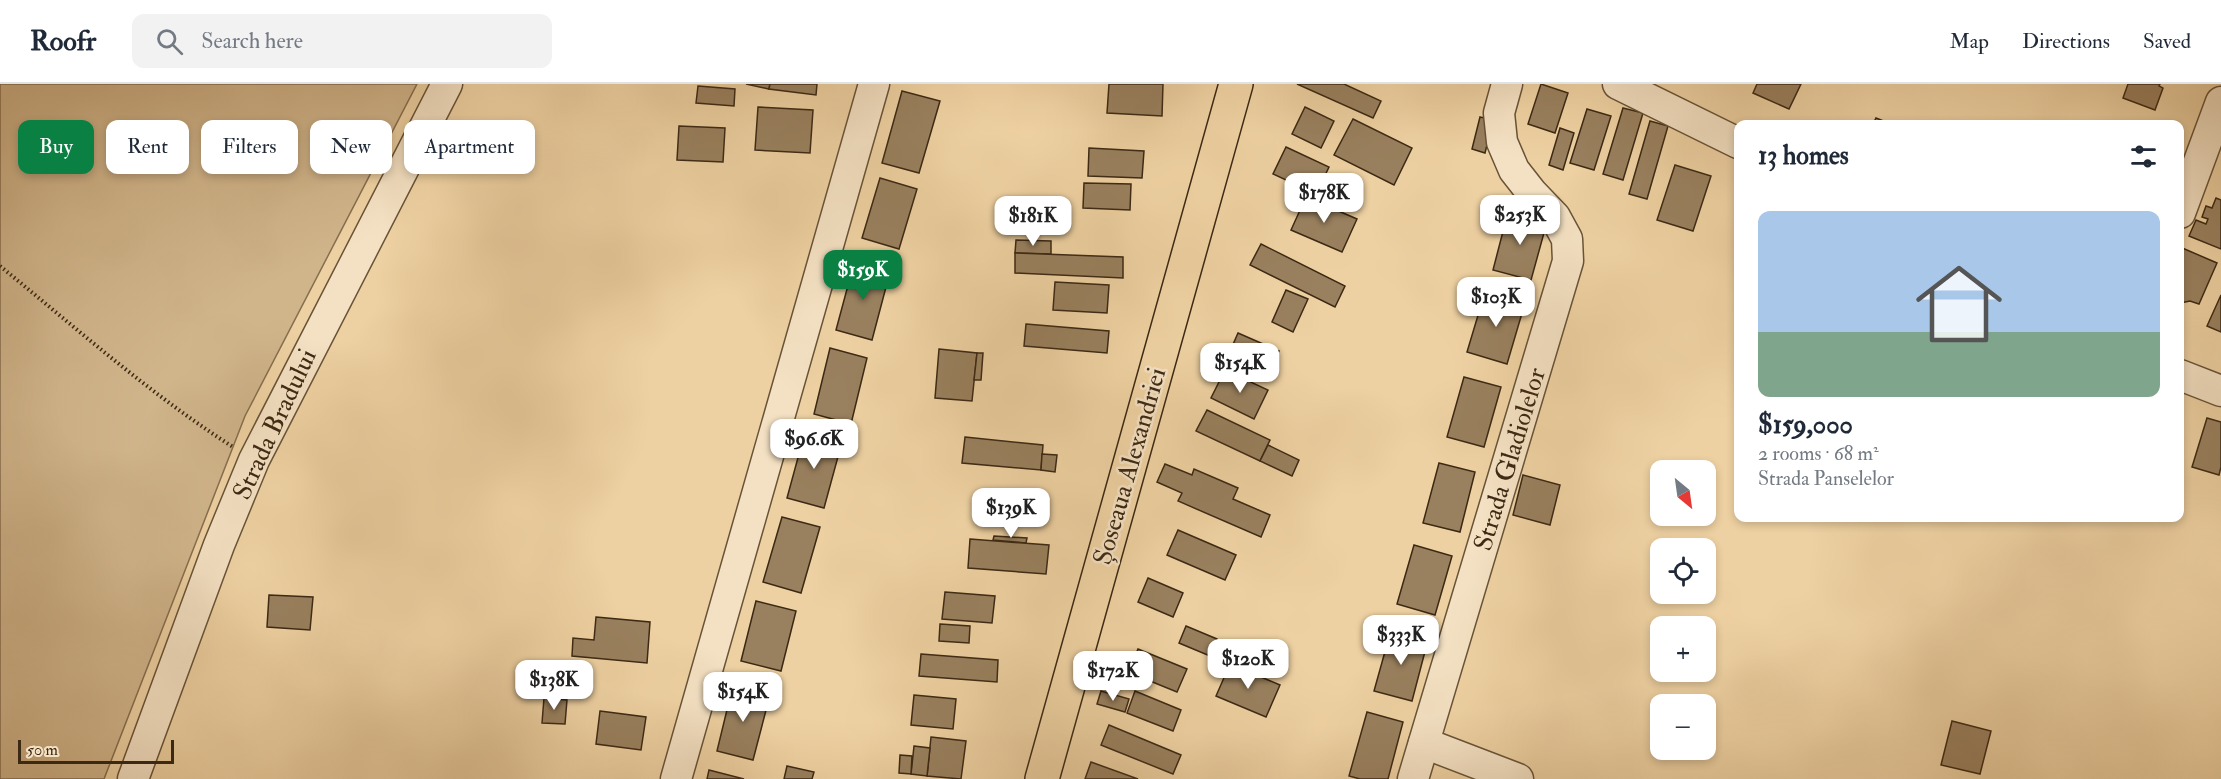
<!DOCTYPE html>
<html lang="en">
<head>
<meta charset="utf-8">
<style>
	:root { --surface:#fff; --page:#f2f2f3; --text:#1f2937; --muted:#747a83; --line:#e0e1e3; --accent:#0b8043 }
	body { margin:0; font-family:"IM FELL Double Pica",serif; background:var(--page); color:var(--text); height:100vh; display:flex; flex-direction:column; font-size:22px; white-space:nowrap }
	* { box-sizing:border-box; margin:0 }
	p { font-size:20px; color:var(--muted) }
	.icon { flex:none; width:33px; height:33px; fill:none; stroke:currentColor; stroke-width:2; stroke-linecap:round; stroke-linejoin:round }
	.map { position:relative; flex:1; overflow:hidden }
	.details { position:absolute; left:1734px; top:36px; width:450px; height:402px; display:flex; flex-direction:column; background:var(--surface); border-radius:12px; box-shadow:0 3px 9px #0003 }
	.details>* { flex:none }
	.banner { position:absolute; left:18px; top:36px; width:570px; height:54px; display:flex; gap:12px }
	.needle { width:39px; rotate:151deg }
	.tools { position:absolute; left:1650px; top:376px; display:grid; gap:12px }
	.tools a { display:grid; place-items:center; width:66px; height:66px; border-radius:12px; background:var(--surface); box-shadow:0 3px 9px #0003; font-size:30px }
	.scale { position:absolute; left:18px; bottom:15px; width:156px; box-sizing:border-box; padding-left:6px; border:3px solid #3c2914; border-top:0; font-size:16px; line-height:21px; white-space:nowrap; color:#3c2914; -webkit-text-stroke:4px #f4e1c3; paint-order:stroke }
	.price { position:absolute; translate:-50% -51px; padding:0 14px; border-radius:12px; background:#fff; color:#222; font-size:20px; line-height:39px; filter:drop-shadow(0 2px 3px #0008) }
	.price::after { content:''; position:absolute; left:50%; top:36px; width:18px; height:14px; margin-left:-9px; background:inherit; clip-path:polygon(0 0,100% 0,50% 100%) }
	.price.current { background:var(--accent); color:#fff }
	ul { padding:0; list-style:none }
	li { display:grid; align-content:center; gap:12px; height:318px; padding:0 24px }
	li span { display:grid; place-items:center; height:186px; border-radius:12px; color:#555 }
	li>.icon { margin-inline-start:auto }
	span .icon { width:108px; height:108px; fill:#fffc; stroke-width:1 }
	li b { font-size:26px }
	h2 { display:flex; justify-content:space-between; align-items:center; height:72px; padding:0 24px; font-size:26px }
	.pill { padding:0 21px; border-radius:12px; background:var(--surface); box-shadow:0 3px 9px #0003; font-size:21px; line-height:54px }
	.pill.current { background:var(--accent); color:#fff }
	header { display:flex; align-items:center; gap:36px; box-sizing:border-box; height:84px; padding:0 30px; background:var(--surface); border-bottom:2px solid var(--line) }
	header strong { font-size:28px }
	nav { display:flex; gap:33px; margin-inline-start:auto; font-size:21px }
	.search { width:420px; height:54px; background:var(--page); display:flex; align-items:center; gap:15px; box-sizing:border-box; padding:0 21px; border-radius:12px; color:var(--muted); font-size:22px }
	.map>svg:first-child { display:block }
	.green { fill:#d0b48a; stroke:#866e4f; stroke-width:1.5 }
	.building { fill:#99805e; stroke:#3c2914; stroke-width:1.5 }
	.lines { fill:none; stroke-linecap:round; stroke-linejoin:round }
	.minor-casing { stroke:#685338; stroke-width:33 }
	.highway-casing { stroke:#3c2914; stroke-width:36 }
	.path { stroke:#3c2914; stroke-width:4; stroke-dasharray:1.5 3; stroke-linecap:butt }
	.minor { stroke:#f4e1c3; stroke-width:30 }
	.highway { stroke:#eed1a2; stroke-width:33 }
	.labels { text-anchor:middle; stroke-width:5; stroke-linejoin:round; paint-order:stroke }
	.street-label { font-size:26px; fill:#3c2914; stroke:#f4e1c3 }
</style>
</head>
<body>
<header>
<strong>Roofr</strong>
<div class="search"><svg class="icon" aria-label="search" viewBox="0 0 24 24"><circle cx="10" cy="10" r="6"/><path d="M15 15l6 6"/></svg>Search here</div>
<nav><a>Map</a><a>Directions</a><a>Saved</a></nav>
</header>
<div class="map">
<svg width="2221" height="695" viewBox="0 0 2221 695">
	<rect width="100%" height="100%" fill="#eed1a2"/>
	<filter id="stains"><feTurbulence type="fractalNoise" baseFrequency=".00333" numOctaves="4"/><feColorMatrix values="0 0 0 0 .2 0 0 0 0 .09 0 0 0 0 .02 0 0 0 .5 -.17"/></filter>
	<radialGradient id="worn" r=".72"><stop offset=".6" stop-color="#630" stop-opacity="0"/><stop offset="1" stop-color="#630" stop-opacity=".3"/></radialGradient>
	<path class="green" d="M0 0H417L245 332 104 695H0Z"/>
	<g class="building">
		<path d="M746 0H770L769 5Z"/>
		<path d="M770 0H817L816 11 769 5Z"/>
		<path d="M1109 0H1163L1162 32 1107 29Z"/>
		<path d="M1297 0H1344L1381 17 1373 34Z"/>
		<path d="M1541 0 1568 9 1555 49 1528 40Z"/>
		<path d="M1757 0H1801L1789 25 1753 9Z"/>
		<path d="M2128 0H2160L2159 2 2163 4 2155 26 2123 14Z"/>
		<path d="M698 2 735 5 734 22 696 19Z"/>
		<path d="M902 7 940 17 919 89 882 79Z"/>
		<path d="M758 23 813 26 810 69 755 66Z"/>
		<path d="M1305 23 1334 37 1321 64 1292 50Z"/>
		<path d="M1623 24 1643 29 1623 96 1603 90Z"/>
		<path d="M1587 25 1611 32 1594 86 1570 79Z"/>
		<path d="M1480 33 1493 36 1485 69 1472 65Z"/>
		<path d="M1876 34 1891 40H1873Z"/>
		<path d="M1353 35 1412 64 1394 101 1334 71Z"/>
		<path d="M1650 37 1668 42 1647 115 1629 110Z"/>
		<path d="M679 42 725 44 723 78 677 76Z"/>
		<path d="M1560 44 1574 49 1563 86 1549 81Z"/>
		<path d="M1286 63 1329 83 1316 110 1273 90Z"/>
		<path d="M1089 64 1144 67 1142 94 1088 92Z"/>
		<path d="M1675 81 1711 92 1693 147 1657 136Z"/>
		<path d="M880 94 917 105 899 165 862 154Z"/>
		<path d="M1323 95 1345 105 1337 120 1316 110Z"/>
		<path d="M1084 99 1131 100 1130 126 1083 124Z"/>
		<path d="M1306 113 1357 135 1342 168 1291 146Z"/>
		<path d="M2216 114 2221 116V165L2189 152 2196 136 2206 140 2208 135 2202 133 2206 122 2212 124Z"/>
		<path d="M1508 128 1547 138 1531 196 1493 186Z"/>
		<path d="M1016 156 1051 157V170L1015 169Z"/>
		<path d="M1261 160 1345 202 1335 223 1250 181Z"/>
		<path d="M2180 163 2217 179 2199 220 2190 217 2180 219Z"/>
		<path d="M1015 169 1123 173V194L1015 189Z"/>
		<path d="M854 179 890 188 872 256 836 246Z"/>
		<path d="M1055 198 1109 201 1107 229 1053 226Z"/>
		<path d="M1286 206 1308 215 1293 248 1272 238Z"/>
		<path d="M1485 208 1525 219 1507 280 1467 268Z"/>
		<path d="M2221 211V248L2207 242Z"/>
		<path d="M1026 240 1109 247 1107 269 1024 262Z"/>
		<path d="M1238 249 1279 267 1269 291 1228 272Z"/>
		<path d="M830 264 867 274 851 340 814 330Z"/>
		<path d="M939 265 977 269 972 317 935 314Z"/>
		<path d="M977 269H983L981 296H974Z"/>
		<path d="M1225 286 1268 306 1254 335 1211 314Z"/>
		<path d="M1464 293 1501 303 1484 363 1447 353Z"/>
		<path d="M1207 326 1270 356 1260 377 1196 347Z"/>
		<path d="M2207 334 2221 338V383L2219 391 2192 383Z"/>
		<path d="M805 348 842 358 824 424 787 414Z"/>
		<path d="M965 353 1043 361 1041 386 962 379Z"/>
		<path d="M1268 361 1299 376 1292 392 1260 377Z"/>
		<path d="M1042 370 1057 371 1055 388 1041 386Z"/>
		<path d="M1439 379 1475 388 1460 448 1423 439Z"/>
		<path d="M1165 380 1192 391 1194 385 1238 404 1233 415 1270 431 1261 453 1178 417 1182 409 1157 398Z"/>
		<path d="M1523 391 1560 401 1550 441 1513 431Z"/>
		<path d="M1004 411 1042 413 1041 440 1003 438Z"/>
		<path d="M782 433 820 443 801 509 763 498Z"/>
		<path d="M1178 446 1236 471 1225 496 1167 471Z"/>
		<path d="M994 452 1027 454 1026 459 993 456Z"/>
		<path d="M970 455 1049 461 1046 490 968 484Z"/>
		<path d="M1414 461 1452 472 1435 531 1397 520Z"/>
		<path d="M1148 494 1183 509 1173 533 1138 518Z"/>
		<path d="M945 508 995 512 992 539 942 535Z"/>
		<path d="M269 511 313 513 310 546 267 543Z"/>
		<path d="M756 517 796 527 781 587 741 577Z"/>
		<path d="M596 533 650 538 647 579 572 572 573 554 594 556Z"/>
		<path d="M940 540 970 542 969 559 939 557Z"/>
		<path d="M1186 542 1217 555 1210 572 1179 559Z"/>
		<path d="M1391 546 1428 556 1412 617 1374 607Z"/>
		<path d="M1138 565 1187 585 1177 608 1128 588Z"/>
		<path d="M921 570 998 576 997 598 919 592Z"/>
		<path d="M1230 580 1280 601 1266 633 1216 612Z"/>
		<path d="M733 601 770 611 753 676 717 667Z"/>
		<path d="M1101 607 1129 615 1125 628 1097 620Z"/>
		<path d="M1135 607 1181 626 1173 647 1127 629Z"/>
		<path d="M914 611 956 615 953 645 911 641Z"/>
		<path d="M544 614 567 616 565 640 542 639Z"/>
		<path d="M600 627 646 633 641 666 596 660Z"/>
		<path d="M1367 628 1403 638 1388 695H1360L1349 692Z"/>
		<path d="M1952 637 1991 647 1980 690 1941 681Z"/>
		<path d="M1109 641 1181 671 1173 690 1101 661Z"/>
		<path d="M931 653 966 657 961 695 927 692Z"/>
		<path d="M914 662 930 664 927 692 911 690Z"/>
		<path d="M900 671 912 672 911 690 899 689Z"/>
		<path d="M1091 678 1138 695H1085Z"/>
		<path d="M787 682 814 688 812 695H784Z"/>
		<path d="M709 686 744 695H707Z"/>
	</g>
	<g class="lines">
		<g class="minor-casing">
			<g id="minor">
				<path d="M1618 0 1738 59"/>
				<path d="M2180 129 2221 18"/>
				<path d="M2180 291 2221 307"/>
				<path d="M1424 659 1518 695"/>
				<path d="M133 695 219 461 254 376 447 0"/>
				<path d="M676 695 874 0"/>
				<path d="M1413 695 1568 177 1567 155 1555 133 1532 109 1514 86 1502 58 1499 29 1507 0"/>
			</g>
		</g>
		<g class="highway-casing">
			<path id="highway" d="M1042 695 1236 0"/>
		</g>
		<path class="path" d="M0 182C76 244 150 310 233 363"/>
		<use href="#minor" class="minor"/>
		<use href="#highway" class="highway"/>
	</g>
	<g class="labels">
		<g class="street-label">
			<text transform="translate(274 340) rotate(-65)" y="9">Strada Bradului</text>
			<text transform="translate(1509 375) rotate(-73)" y="9">Strada Gladiolelor</text>
			<text transform="translate(1129 382) rotate(-74)" y="9">Șoseaua Alexandriei</text>
		</g>
	</g>
	<rect width="100%" height="100%" filter="url(#stains)"/>
	<rect width="100%" height="100%" fill="url(#worn)"/>
</svg>
<div class="tools">
<a><svg class="needle" viewBox="-14 -14 28 28"><path d="M0-13l5 13h-10z" fill="#e53935"/><path d="M0 13l5-13h-10z" fill="#747a83"/></svg></a>
<a><svg class="icon" aria-label="locate" viewBox="0 0 24 24"><circle cx="12" cy="12" r="6"/><path d="M12 2v4M12 18v4M2 12h4M18 12h4"/></svg></a>
<a>+</a>
<a>−</a>
</div>
<div class="scale">50 m</div>
<b class="price" style="left:1324px;top:140px">$178K</b>
<b class="price" style="left:1520px;top:162px">$253K</b>
<b class="price" style="left:1033px;top:163px">$181K</b>
<b class="price current" style="left:863px;top:217px">$159K</b>
<b class="price" style="left:1496px;top:244px">$103K</b>
<b class="price" style="left:1240px;top:310px">$154K</b>
<b class="price" style="left:814px;top:386px">$96.6K</b>
<b class="price" style="left:1011px;top:455px">$139K</b>
<b class="price" style="left:1401px;top:582px">$333K</b>
<b class="price" style="left:1248px;top:606px">$120K</b>
<b class="price" style="left:1113px;top:618px">$172K</b>
<b class="price" style="left:554px;top:627px">$138K</b>
<b class="price" style="left:743px;top:639px">$154K</b>
<div class="banner">
<a class="pill current">Buy</a>
<a class="pill">Rent</a>
<a class="pill">Filters</a>
<a class="pill">New</a>
<a class="pill">Apartment</a>
</div>
<section class="details">
<h2>13 homes<svg class="icon" aria-label="filters" viewBox="0 0 24 24"><path d="M4 7h16M4 17h16"/><circle cx="9" cy="7" r="2"/><circle cx="15" cy="17" r="2"/></svg></h2>
<ul>
<li><span style="background:linear-gradient(#a9c7e8 65%,#7fa58c 0)"><svg class="icon" aria-label="home" viewBox="0 0 24 24"><path d="M3 11l9-7 9 7M6 9v11h12V9"/></svg></span><div><b>$159,000</b><p>2 rooms · 68 m²</p><p>Strada Panselelor</p></div></li>
</ul>
</section>
</div>
</body>
</html>
